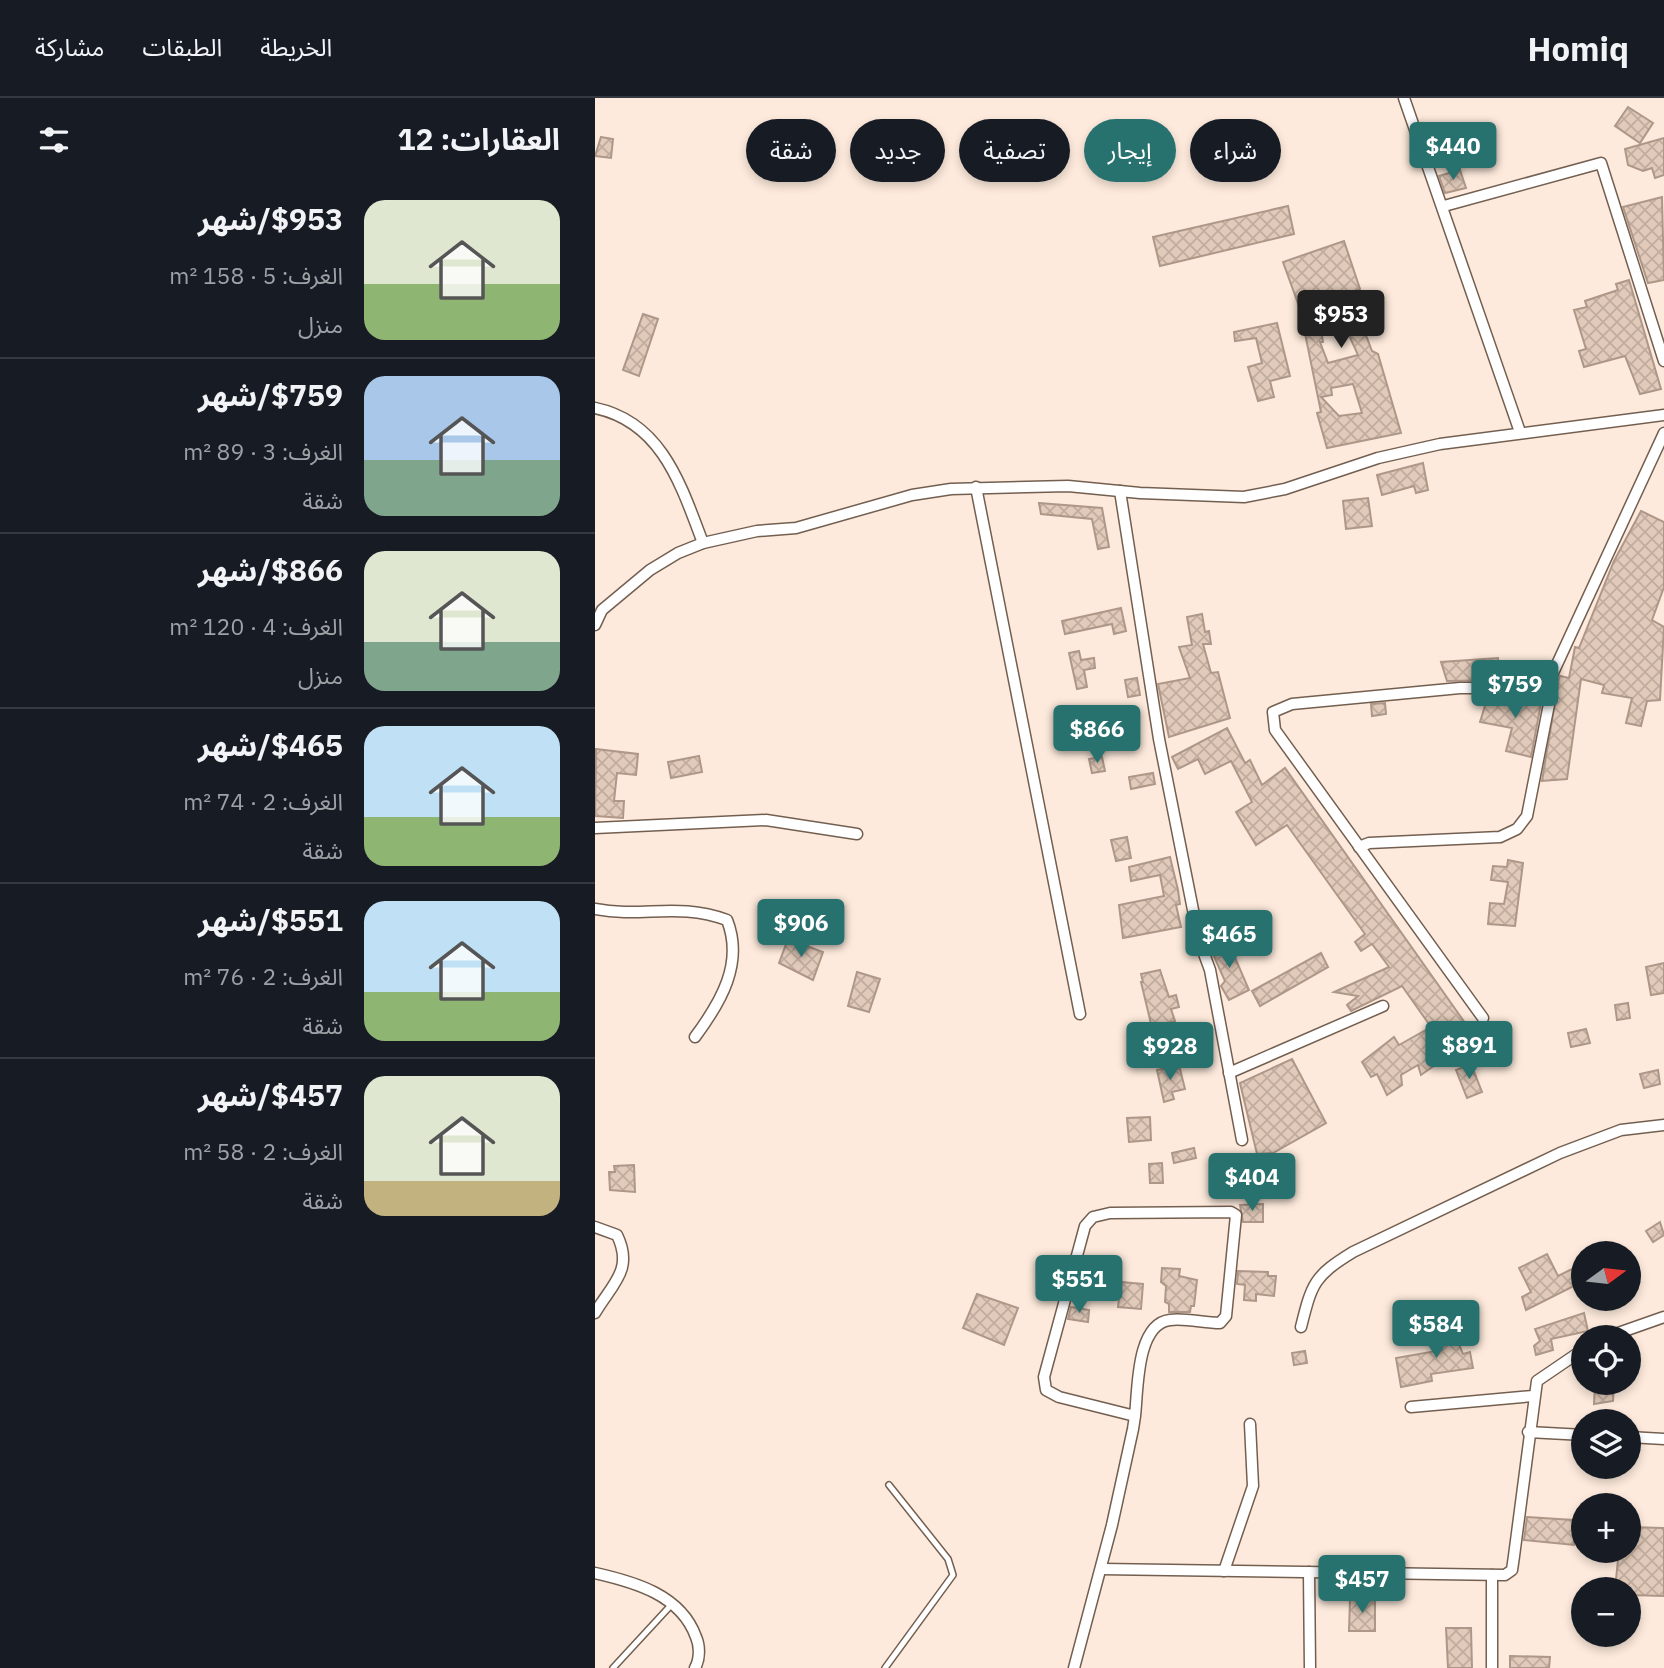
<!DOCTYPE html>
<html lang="ar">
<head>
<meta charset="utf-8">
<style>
	:root { --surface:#171b24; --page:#242831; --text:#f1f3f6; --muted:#9ea1a6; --line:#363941; --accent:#27716f }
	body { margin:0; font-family:"IBM Plex Sans","Noto Sans Arabic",sans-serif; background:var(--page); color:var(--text); direction:rtl; height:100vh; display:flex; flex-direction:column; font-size:26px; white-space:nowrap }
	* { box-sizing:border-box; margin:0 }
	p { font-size:23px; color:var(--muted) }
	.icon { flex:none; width:38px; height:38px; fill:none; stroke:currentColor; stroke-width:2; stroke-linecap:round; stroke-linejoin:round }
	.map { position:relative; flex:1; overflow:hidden; direction:ltr }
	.details { display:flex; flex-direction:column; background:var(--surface); width:595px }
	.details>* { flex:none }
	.top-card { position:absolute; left:21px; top:21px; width:665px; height:63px; direction:rtl; display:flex; gap:14px }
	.needle { width:46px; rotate:75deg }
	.controls { position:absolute; left:976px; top:1143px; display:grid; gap:14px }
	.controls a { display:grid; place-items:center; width:70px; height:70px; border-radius:50%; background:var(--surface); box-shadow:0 4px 10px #0003; font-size:35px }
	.price { position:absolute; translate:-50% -60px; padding:0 16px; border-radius:7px; background:var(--accent); color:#fff; font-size:23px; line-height:46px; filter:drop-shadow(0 2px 4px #0008) }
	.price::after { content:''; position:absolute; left:50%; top:42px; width:21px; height:16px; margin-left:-10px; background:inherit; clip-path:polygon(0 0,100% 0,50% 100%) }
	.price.selected { background:#222; color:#fff }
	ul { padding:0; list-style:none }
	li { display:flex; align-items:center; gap:21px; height:175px; padding:0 35px }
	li+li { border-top:2px solid var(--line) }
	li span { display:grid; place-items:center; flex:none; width:196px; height:140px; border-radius:21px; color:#555 }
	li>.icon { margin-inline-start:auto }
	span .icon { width:84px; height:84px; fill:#fffc; stroke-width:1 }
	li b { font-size:30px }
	h2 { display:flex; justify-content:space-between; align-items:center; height:84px; padding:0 35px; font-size:30px }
	.chip { padding:0 24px; border-radius:32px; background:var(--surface); box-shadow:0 4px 10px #0003; font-size:24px; line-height:63px }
	.chip.selected { background:var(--accent); color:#fff }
	header { display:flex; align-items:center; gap:42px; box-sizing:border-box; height:98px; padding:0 35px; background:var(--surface); border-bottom:2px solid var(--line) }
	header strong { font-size:33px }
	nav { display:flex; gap:38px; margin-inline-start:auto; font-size:24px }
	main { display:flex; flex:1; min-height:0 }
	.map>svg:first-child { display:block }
	.building { fill:url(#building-cross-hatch); stroke:#ae9788; stroke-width:2; fill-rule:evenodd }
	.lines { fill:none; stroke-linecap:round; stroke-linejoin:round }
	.service-casing { stroke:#735f50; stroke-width:8 }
	.minor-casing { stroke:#735f50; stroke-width:13 }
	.service { stroke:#fff; stroke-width:5 }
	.minor { stroke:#fff; stroke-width:10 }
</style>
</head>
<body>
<header>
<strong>Homiq</strong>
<nav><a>الخريطة</a><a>الطبقات</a><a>مشاركة</a></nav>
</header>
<main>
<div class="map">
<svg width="1069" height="1570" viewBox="0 0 1069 1570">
	<defs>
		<pattern id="building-cross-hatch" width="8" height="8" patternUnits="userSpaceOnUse" patternTransform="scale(1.75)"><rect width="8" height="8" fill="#e1cab9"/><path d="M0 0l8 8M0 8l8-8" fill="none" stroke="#c0ac9e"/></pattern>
	</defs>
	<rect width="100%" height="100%" fill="#fdeadc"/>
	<g class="building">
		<path d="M1033 9 1058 25 1045 45 1020 28Z"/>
		<path d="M6 39 18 41 16 60 0 58Z"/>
		<path d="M1069 40V77L1060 80 1057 70 1048 73 1033 67 1030 51Z"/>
		<path d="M865 72 871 90 850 95 844 78Z"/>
		<path d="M1067 99 1069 182 1053 185 1028 109Z"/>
		<path d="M693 108 699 136 565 168 558 139Z"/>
		<path d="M749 143 765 191 755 195 777 253 783 256 806 335 732 350 722 315 726 314 705 211 688 164ZM744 215 763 257 733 265 725 244H728L724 221ZM758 286 767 315 744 318 726 299 737 297 736 290Z"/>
		<path d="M1034 182 1066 291 1045 296 1030 258 989 269 984 253 991 251 979 212 992 209 990 203 1023 192 1021 186Z"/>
		<path d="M48 216 63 221 44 278 28 272Z"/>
		<path d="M682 225 695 278 675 283 679 299 663 303 653 269 667 265 661 240 640 243 639 234Z"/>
		<path d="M828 365 833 392 821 395 819 388 787 397 782 377Z"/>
		<path d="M773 400 777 428 751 431 748 403Z"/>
		<path d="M444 405 507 410 514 449 503 451 497 421 446 416Z"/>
		<path d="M1046 413 1069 424V489L1057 522 1069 529 1065 602 1052 603 1046 628 1031 625 1037 600 1007 595 1009 587 986 581 972 681 947 683 964 580 965 578 974 580 980 549 984 550 1019 463Z"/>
		<path d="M526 510 531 533 519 536 517 526 470 536 467 523Z"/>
		<path d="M607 516 610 534 614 533 616 546H608L616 575 623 574 635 620 574 639 563 586 595 580 584 549 597 547 592 519Z"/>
		<path d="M484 553 486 562 499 560 500 570 489 572 492 589 482 591 474 555Z"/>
		<path d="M903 560 905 582 852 583 846 564Z"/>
		<path d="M542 580 545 597 533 599 530 582Z"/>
		<path d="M893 598 947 600 936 659 911 653 917 630 885 624Z"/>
		<path d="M790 605 791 616 777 618 776 606Z"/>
		<path d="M632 630 650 665 655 662 667 687 690 670 880 939 826 977 823 967 806 977 807 987 792 997 782 976 776 979 767 964 799 939 804 947 836 929 807 888 756 913 752 907 763 898 739 894 794 869 777 846 766 853 760 844 770 836 692 727 661 747 641 714 657 704 636 663 610 676 603 661 583 671 577 659Z"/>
		<path d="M1 651 43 656 41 677 22 675 19 703H29L28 720 0 718Z"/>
		<path d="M104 658 107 674 76 680 73 664Z"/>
		<path d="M507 659 510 673 497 675 494 661Z"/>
		<path d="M558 675 560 686 536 691 534 679Z"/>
		<path d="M532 739 536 760 521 763 516 742Z"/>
		<path d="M575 759 583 792 585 806 581 807 586 829 528 840 524 807 569 798 565 777 536 783 534 769Z"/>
		<path d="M913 762 928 765 920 828 893 826 895 805 909 806 913 784 896 782 898 768 912 769Z"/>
		<path d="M193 841 228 854 218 882 184 865Z"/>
		<path d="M632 841 654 892 634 902 626 888 630 883 614 847Z"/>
		<path d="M726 855 733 869 665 908 657 893Z"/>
		<path d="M1069 865V895L1056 897 1051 869Z"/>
		<path d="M565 872 574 899 581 897 584 909 576 911 580 923 557 930 546 884H548L546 876Z"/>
		<path d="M262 874 285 881 274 914 253 908Z"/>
		<path d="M1033 905 1035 920 1022 922 1020 907Z"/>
		<path d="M991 931 995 945 976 949 973 935Z"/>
		<path d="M697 961 731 1025 678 1055 662 1056 645 985Z"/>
		<path d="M876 966 887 994 872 1000 861 972Z"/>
		<path d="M584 967 590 991 577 994 579 1001 569 1004 562 972Z"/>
		<path d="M1063 972 1065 986 1049 990 1045 976Z"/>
		<path d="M555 1019 556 1042 534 1044 532 1020Z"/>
		<path d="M599 1050 601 1060 579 1065 577 1055Z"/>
		<path d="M567 1065 568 1085H555L554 1066Z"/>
		<path d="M39 1067 40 1094 15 1092 14 1074H20L19 1068Z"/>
		<path d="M668 1106V1124H648L645 1107Z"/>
		<path d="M1065 1124 1069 1137 1058 1144 1051 1133Z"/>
		<path d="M952 1156 963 1178 989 1165V1183L931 1212 927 1199 936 1194 924 1170Z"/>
		<path d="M567 1170 585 1171 584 1178 602 1182 599 1208H596L595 1214H574V1206L570 1204 571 1188 566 1184Z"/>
		<path d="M643 1173 673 1174V1178H681L679 1198 661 1196V1203L649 1202 650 1187 642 1186Z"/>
		<path d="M526 1184 548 1186 546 1211 523 1209Z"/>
		<path d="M382 1196 423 1210 409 1247 368 1230Z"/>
		<path d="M476 1209 494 1212 493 1224 473 1221Z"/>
		<path d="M989 1215 993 1233 956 1241 958 1252 941 1257 939 1248 945 1243 940 1231Z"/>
		<path d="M871 1228 873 1241 864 1246 868 1256 875 1254 878 1270 836 1276 837 1283 806 1289 801 1260 847 1252 842 1238Z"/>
		<path d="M710 1253 712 1265 699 1267 697 1255Z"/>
		<path d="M1019 1285 1018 1303 999 1306 1000 1287Z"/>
		<path d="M932 1419 978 1422 979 1447 929 1442Z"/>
		<path d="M1034 1429 1069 1430V1498L1034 1497V1491H1020L1024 1452H1034Z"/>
		<path d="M755 1501H780V1533H754Z"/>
		<path d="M851 1530H876L877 1570H853Z"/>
		<path d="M915 1558 955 1559 954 1570H915Z"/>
	</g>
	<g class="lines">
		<g class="service-casing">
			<g id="service">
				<path d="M18 1570 78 1505"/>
				<path d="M290 1570 358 1477 353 1461 294 1387"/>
			</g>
		</g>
		<g class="minor-casing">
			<g id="minor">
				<path d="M809 0 925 334"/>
				<path d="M849 108 1006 65 1069 263"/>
				<path d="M0 310C67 324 86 387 108 445"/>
				<path d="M381 389 485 916"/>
				<path d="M525 393 564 641 604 842 615 872 647 1042"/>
				<path d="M0 527 7 512 55 472 83 455 108 445 162 433 201 430 317 397 356 391 473 388 545 395 649 399 690 391 783 360 845 346 1069 317"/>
				<path d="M0 730 171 722 262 736"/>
				<path d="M764 749 774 745 905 739 922 731 932 718 956 596 951 590 1069 335"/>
				<path d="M0 811C48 820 83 804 132 822 149 865 126 904 100 939"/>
				<path d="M888 920 680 632 678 614 697 606 865 590H951"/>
				<path d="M634 975 788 908"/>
				<path d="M0 1129 22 1137C39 1172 17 1186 0 1215"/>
				<path d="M706 1229C717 1185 719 1178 758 1154L965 1055 1026 1032 1069 1027"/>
				<path d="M1012 1239 1069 1219"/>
				<path d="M816 1309 938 1298"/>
				<path d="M933 1334 989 1337"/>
				<path d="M1034 1339 1069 1341"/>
				<path d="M506 1471 910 1477 917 1472 919 1458 942 1283 989 1251"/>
				<path d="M629 1473 658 1388 655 1326"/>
				<path d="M714 1474 715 1570"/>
				<path d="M0 1475C40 1484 86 1497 101 1539 105 1548 105 1561 100 1570"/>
				<path d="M897 1477V1570"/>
				<path d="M479 1570 517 1427 538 1331 540 1318C543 1292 541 1226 575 1222 591 1220 609 1225 625 1225L631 1218 641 1117 636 1114 515 1115 498 1119 490 1128 449 1279 451 1292 464 1299 540 1318"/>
			</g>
		</g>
		<use href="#service" class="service"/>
		<use href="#minor" class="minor"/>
	</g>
</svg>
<div class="controls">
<a><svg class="needle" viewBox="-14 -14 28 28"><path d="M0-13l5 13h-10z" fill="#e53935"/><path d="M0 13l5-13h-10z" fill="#9ea1a6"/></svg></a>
<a><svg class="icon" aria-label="locate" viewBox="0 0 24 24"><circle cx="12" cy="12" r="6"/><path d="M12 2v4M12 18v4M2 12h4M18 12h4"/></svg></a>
<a><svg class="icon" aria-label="layers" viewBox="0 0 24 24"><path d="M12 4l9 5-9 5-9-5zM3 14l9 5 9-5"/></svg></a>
<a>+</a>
<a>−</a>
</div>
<b class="price" style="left:858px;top:84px">$440</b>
<b class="price selected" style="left:746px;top:252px">$953</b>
<b class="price" style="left:920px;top:622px">$759</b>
<b class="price" style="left:502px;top:667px">$866</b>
<b class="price" style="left:206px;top:861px">$906</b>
<b class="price" style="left:634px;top:872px">$465</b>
<b class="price" style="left:874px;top:983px">$891</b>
<b class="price" style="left:575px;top:984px">$928</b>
<b class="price" style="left:657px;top:1115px">$404</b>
<b class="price" style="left:484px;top:1217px">$551</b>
<b class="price" style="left:841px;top:1262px">$584</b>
<b class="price" style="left:767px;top:1517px">$457</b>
<div class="top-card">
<a class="chip">شراء</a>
<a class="chip selected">إيجار</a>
<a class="chip">تصفية</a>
<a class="chip">جديد</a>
<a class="chip">شقة</a>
</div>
</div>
<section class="details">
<h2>العقارات: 12<svg class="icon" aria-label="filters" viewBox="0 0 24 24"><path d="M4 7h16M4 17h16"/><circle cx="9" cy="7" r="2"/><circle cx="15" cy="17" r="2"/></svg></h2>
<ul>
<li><span style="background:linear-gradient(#dfe7d0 60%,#8fb573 0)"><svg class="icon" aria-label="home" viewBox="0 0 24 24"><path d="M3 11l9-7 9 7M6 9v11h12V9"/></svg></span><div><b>$953/شهر</b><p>الغرف: 5 · 158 m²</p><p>منزل</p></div></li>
<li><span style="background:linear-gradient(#a9c7e8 60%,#7fa58c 0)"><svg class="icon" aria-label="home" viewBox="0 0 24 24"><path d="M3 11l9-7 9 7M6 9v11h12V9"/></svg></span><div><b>$759/شهر</b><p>الغرف: 3 · 89 m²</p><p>شقة</p></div></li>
<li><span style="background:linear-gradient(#dfe7d0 65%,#7fa58c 0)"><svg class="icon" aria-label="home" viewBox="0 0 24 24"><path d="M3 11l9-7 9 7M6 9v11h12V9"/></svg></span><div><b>$866/شهر</b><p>الغرف: 4 · 120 m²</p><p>منزل</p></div></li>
<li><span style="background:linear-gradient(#bfe0f5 65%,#8fb573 0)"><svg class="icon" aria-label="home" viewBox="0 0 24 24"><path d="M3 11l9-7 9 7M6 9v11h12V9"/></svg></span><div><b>$465/شهر</b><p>الغرف: 2 · 74 m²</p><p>شقة</p></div></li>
<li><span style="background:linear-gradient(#bfe0f5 65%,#8fb573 0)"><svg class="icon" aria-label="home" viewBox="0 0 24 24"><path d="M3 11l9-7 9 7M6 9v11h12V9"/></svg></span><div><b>$551/شهر</b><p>الغرف: 2 · 76 m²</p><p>شقة</p></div></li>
<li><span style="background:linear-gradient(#dfe7d0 75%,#c2b280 0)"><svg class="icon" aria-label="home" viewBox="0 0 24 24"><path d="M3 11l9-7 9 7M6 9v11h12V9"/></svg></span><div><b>$457/شهر</b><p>الغرف: 2 · 58 m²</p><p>شقة</p></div></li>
</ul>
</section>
</main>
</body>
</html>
